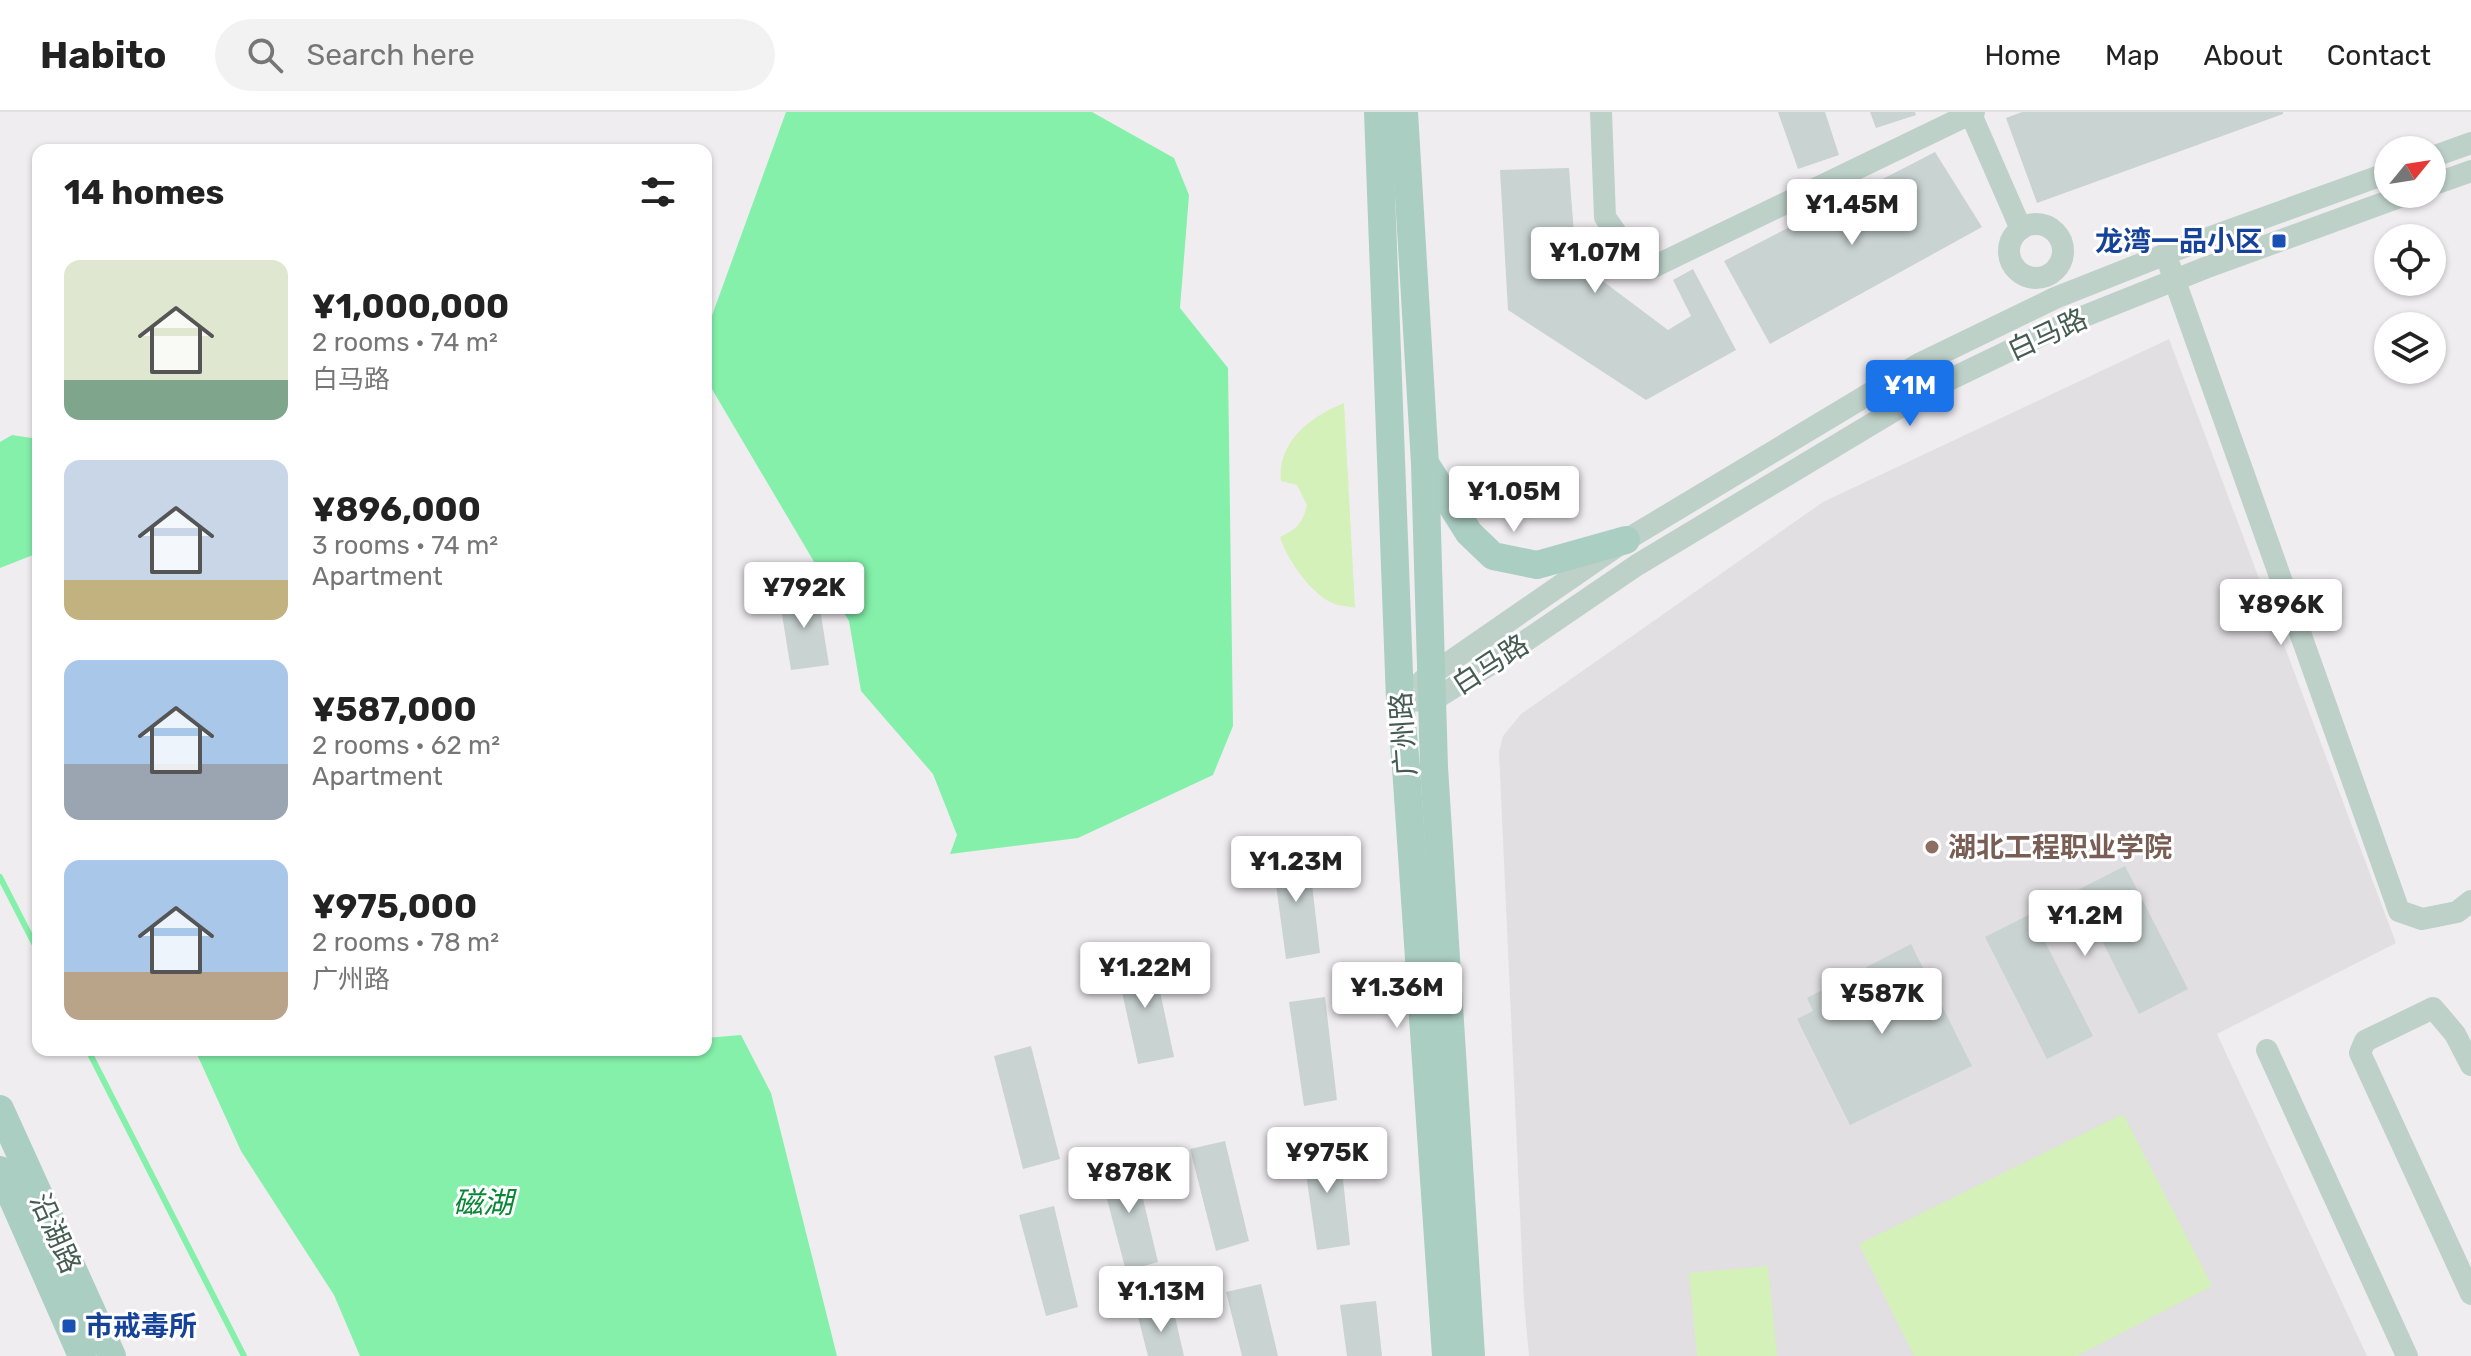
<!DOCTYPE html>
<html lang="en">
<head>
<meta charset="utf-8">
<style>
	:root { --surface:#fff; --page:#f2f2f2; --text:#222; --muted:#767676; --line:#e0e0e0; --accent:#1a73e8 }
	body { margin:0; font-family:Rubik,"Noto Sans SC",sans-serif; background:var(--page); color:var(--text); height:100vh; display:flex; flex-direction:column; font-size:30px; white-space:nowrap }
	* { box-sizing:border-box; margin:0 }
	p { font-size:26px; color:var(--muted) }
	.icon { flex:none; width:44px; height:44px; fill:none; stroke:currentColor; stroke-width:2; stroke-linecap:round; stroke-linejoin:round }
	.map { position:relative; flex:1; overflow:hidden }
	.panel { position:absolute; left:32px; top:32px; width:680px; height:912px; display:flex; flex-direction:column; background:var(--surface); border-radius:16px; box-shadow:0 2px 6px #0004 }
	.panel>* { flex:none }
	.needle { width:52px; rotate:60deg }
	.tools { position:absolute; left:2374px; top:24px; display:grid; gap:16px }
	.tools a { display:grid; place-items:center; width:72px; height:72px; border-radius:50%; background:var(--surface); box-shadow:0 2px 6px #0004; font-size:40px }
	.price { position:absolute; translate:-50% -68px; padding:0 18px; border-radius:8px; background:#fff; color:#222; font-size:26px; line-height:52px; filter:drop-shadow(0 2px 4px #0008) }
	.price::after { content:''; position:absolute; left:50%; top:48px; width:24px; height:18px; margin-left:-12px; background:inherit; clip-path:polygon(0 0,100% 0,50% 100%) }
	.price.active { background:var(--accent); color:#fff }
	ul { padding:0; list-style:none }
	li { display:flex; align-items:center; gap:24px; height:200px; padding:0 32px }
	li span { display:grid; place-items:center; flex:none; width:224px; height:160px; border-radius:16px; color:#555 }
	li>.icon { margin-inline-start:auto }
	span .icon { width:96px; height:96px; fill:#fffc; stroke-width:1 }
	li b { font-size:34px }
	h2 { display:flex; justify-content:space-between; align-items:center; height:96px; padding:0 32px; font-size:34px }
	header { display:flex; align-items:center; gap:48px; box-sizing:border-box; height:112px; padding:0 40px; background:var(--surface); border-bottom:2px solid var(--line) }
	header strong { font-size:38px }
	nav { display:flex; gap:44px; margin-inline-start:auto; font-size:28px }
	.search { width:560px; height:72px; background:var(--page); display:flex; align-items:center; gap:20px; box-sizing:border-box; padding:0 28px; border-radius:44px; color:var(--muted); font-size:30px }
	.map>svg:first-child { display:block }
	.education { fill:#e1dfe2 }
	.green { fill:#d3f1b9 }
	.water { fill:#84f0aa }
	.lines { fill:none; stroke-linecap:round; stroke-linejoin:round }
	.stream { stroke:#84f0aa; stroke-width:6 }
	.building { fill:#c9d3d1 }
	.minor { stroke:#bdd1c9; stroke-width:22 }
	.major { stroke:#abcec2; stroke-width:28 }
	.transit-dot { fill:#1a4fb4; stroke:#fff; stroke-width:3 }
	.education-dot { fill:#8d6e63; stroke:#fff; stroke-width:3 }
	.labels { text-anchor:middle; stroke-width:6; stroke-linejoin:round; paint-order:stroke }
	.transit-label { font-size:28px; font-weight:bold; fill:#164399; stroke:#fff; text-anchor:end }
	.street-label { font-size:28px; fill:#455c53; stroke:#fff }
	.education-label { font-size:28px; font-weight:bold; fill:#785e54; stroke:#fff; text-anchor:start }
	.water-label { font-size:30px; font-style:italic; fill:#088736; stroke:#fff }
</style>
</head>
<body>
<header>
<strong>Habito</strong>
<div class="search"><svg class="icon" aria-label="search" viewBox="0 0 24 24"><circle cx="10" cy="10" r="6"/><path d="M15 15l6 6"/></svg>Search here</div>
<nav><a>Home</a><a>Map</a><a>About</a><a>Contact</a></nav>
</header>
<div class="map">
<svg width="2471" height="1244" viewBox="0 0 2471 1244">
	<rect width="100%" height="100%" fill="#f0edf0"/>
	<path class="education" d="M2169 227 2396 831 2217 922 2367 1244H1529L1524 1190 1499 640 1503 624 1521 602 1823 390Z"/>
	<g class="green">
		<path d="M1344 291 1355 496C1348 494 1337 494 1330 490 1309 479 1287 447 1280 425 1297 417 1303 411 1307 393L1297 373 1281 369C1277 329 1312 304 1344 291Z"/>
		<path d="M2123 1002 2212 1174 2077 1244H1914L1859 1132Z"/>
		<path d="M1768 1154 1777 1244H1697L1689 1161Z"/>
	</g>
	<g class="water">
		<path d="M786 0H1092L1174 46 1189 83 1180 196 1228 256 1233 614 1213 663 1078 726 950 742 957 723 933 662 861 579 849 509 706 267V220Z"/>
		<path d="M12 323 38 327V441L0 456V330Z"/>
		<path d="M741 923 771 981 837 1244H360L334 1183 241 1039 195 938H706V926Z"/>
	</g>
	<g class="lines">
		<g class="stream">
			<path d="M0 765 38 839"/>
			<path d="M88 938 244 1244"/>
		</g>
	</g>
	<g class="building">
		<path d="M1778 0H1825L1839 43 1798 57Z"/>
		<path d="M1870 0H1915L1916 3 1876 16Z"/>
		<path d="M2022 0H2283V2L2037 91 2006 6Z"/>
		<path d="M1935 40 1982 115 1770 232 1724 149Z"/>
		<path d="M1569 56 1576 149 1668 218 1691 204 1673 168 1693 157 1736 238 1646 288 1508 198 1500 58Z"/>
		<path d="M817 478 829 553 791 558 779 484Z"/>
		<path d="M1308 738 1320 841 1286 847 1272 743Z"/>
		<path d="M2125 754 2188 877 2139 902 2090 805 2044 828 2093 924 2047 947 1985 825Z"/>
		<path d="M1911 832 1972 954 1850 1013 1797 907 1813 899 1807 886Z"/>
		<path d="M1152 842 1174 945 1138 952 1116 853Z"/>
		<path d="M1325 885 1337 988 1304 994 1289 890Z"/>
		<path d="M1031 934 1060 1047 1023 1057 994 944Z"/>
		<path d="M1225 1029 1249 1129 1216 1139 1190 1037Z"/>
		<path d="M1339 1030 1350 1133 1317 1138 1302 1034Z"/>
		<path d="M1134 1049 1158 1150 1126 1159 1099 1057Z"/>
		<path d="M1054 1094 1078 1195 1046 1204 1019 1103Z"/>
		<path d="M1261 1172 1278 1244H1242L1226 1180Z"/>
		<path d="M1376 1189 1382 1244H1347L1340 1193Z"/>
		<path d="M1173 1196 1184 1244H1148L1138 1205Z"/>
	</g>
	<g class="lines">
		<g class="minor">
			<path d="M1601 0 1605 105 1630 141 1651 156 1974 0"/>
			<path d="M1970 0 2021 117"/>
			<path d="M2432 45 2471 31"/>
			<path d="M2432 73 2471 59"/>
			<circle cx="2036" cy="139" r="27"/>
			<path d="M2170 155 2399 799 2422 807 2457 800 2471 789"/>
			<path d="M1422 569 1626 428 1919 252 2055 186 2194 131 2388 61"/>
			<path d="M1400 588 1432 589 1499 547 1637 453 1930 277 2067 211 2205 156 2408 82"/>
			<path d="M2267 938 2407 1244"/>
			<path d="M2471 953 2455 922 2433 896 2365 929 2360 941 2471 1182"/>
		</g>
		<g class="major">
			<path d="M1378 0 1400 588 1406 655 1446 1244"/>
			<path d="M1404 0 1425 352 1434 655 1471 1244"/>
			<path d="M1428 356 1469 421 1493 444 1537 453 1626 428"/>
			<path d="M0 997 112 1244"/>
			<path d="M0 1058 82 1244"/>
		</g>
	</g>
	<g class="transit-dot">
		<rect x="2271" y="121" width="16" height="16" rx="4"/>
		<rect x="61" y="1206" width="16" height="16" rx="4"/>
	</g>
	<circle class="education-dot" cx="1932" cy="735" r="8"/>
	<g class="labels">
		<g class="transit-label">
			<text x="2263" y="139">龙湾一品小区</text>
			<text x="85" y="1224" text-anchor="start">市戒毒所</text>
		</g>
		<g class="street-label">
			<text transform="translate(2047 222) rotate(-25)" y="10">白马路</text>
			<text transform="translate(1490 552) rotate(-33)" y="10">白马路</text>
			<text transform="translate(1403 622) rotate(-94)" y="10">广州路</text>
			<text transform="translate(56 1121) rotate(66)" y="10">沿湖路</text>
		</g>
		<g class="education-label">
			<text x="1948" y="745">湖北工程职业学院</text>
		</g>
		<g class="water-label">
			<text x="483" y="1101">磁湖</text>
		</g>
	</g>
</svg>
<div class="tools">
<a><svg class="needle" viewBox="-14 -14 28 28"><path d="M0-13l5 13h-10z" fill="#e53935"/><path d="M0 13l5-13h-10z" fill="#767676"/></svg></a>
<a><svg class="icon" aria-label="locate" viewBox="0 0 24 24"><circle cx="12" cy="12" r="6"/><path d="M12 2v4M12 18v4M2 12h4M18 12h4"/></svg></a>
<a><svg class="icon" aria-label="layers" viewBox="0 0 24 24"><path d="M12 4l9 5-9 5-9-5zM3 14l9 5 9-5"/></svg></a>
</div>
<b class="price" style="left:1852px;top:135px">¥1.45M</b>
<b class="price" style="left:1595px;top:183px">¥1.07M</b>
<b class="price active" style="left:1910px;top:316px">¥1M</b>
<b class="price" style="left:1514px;top:422px">¥1.05M</b>
<b class="price" style="left:804px;top:518px">¥792K</b>
<b class="price" style="left:2281px;top:535px">¥896K</b>
<b class="price" style="left:1296px;top:792px">¥1.23M</b>
<b class="price" style="left:2085px;top:846px">¥1.2M</b>
<b class="price" style="left:1145px;top:898px">¥1.22M</b>
<b class="price" style="left:1397px;top:918px">¥1.36M</b>
<b class="price" style="left:1882px;top:924px">¥587K</b>
<b class="price" style="left:1327px;top:1083px">¥975K</b>
<b class="price" style="left:1129px;top:1103px">¥878K</b>
<b class="price" style="left:1161px;top:1222px">¥1.13M</b>
<section class="panel">
<h2>14 homes<svg class="icon" aria-label="filters" viewBox="0 0 24 24"><path d="M4 7h16M4 17h16"/><circle cx="9" cy="7" r="2"/><circle cx="15" cy="17" r="2"/></svg></h2>
<ul>
<li><span style="background:linear-gradient(#dfe7d0 75%,#7fa58c 0)"><svg class="icon" aria-label="home" viewBox="0 0 24 24"><path d="M3 11l9-7 9 7M6 9v11h12V9"/></svg></span><div><b>¥1,000,000</b><p>2 rooms · 74 m²</p><p>白马路</p></div></li>
<li><span style="background:linear-gradient(#c9d6e8 75%,#c2b280 0)"><svg class="icon" aria-label="home" viewBox="0 0 24 24"><path d="M3 11l9-7 9 7M6 9v11h12V9"/></svg></span><div><b>¥896,000</b><p>3 rooms · 74 m²</p><p>Apartment</p></div></li>
<li><span style="background:linear-gradient(#a9c7e8 65%,#9aa5b1 0)"><svg class="icon" aria-label="home" viewBox="0 0 24 24"><path d="M3 11l9-7 9 7M6 9v11h12V9"/></svg></span><div><b>¥587,000</b><p>2 rooms · 62 m²</p><p>Apartment</p></div></li>
<li><span style="background:linear-gradient(#a9c7e8 70%,#b9a48a 0)"><svg class="icon" aria-label="home" viewBox="0 0 24 24"><path d="M3 11l9-7 9 7M6 9v11h12V9"/></svg></span><div><b>¥975,000</b><p>2 rooms · 78 m²</p><p>广州路</p></div></li>
</ul>
</section>
</div>
</body>
</html>
